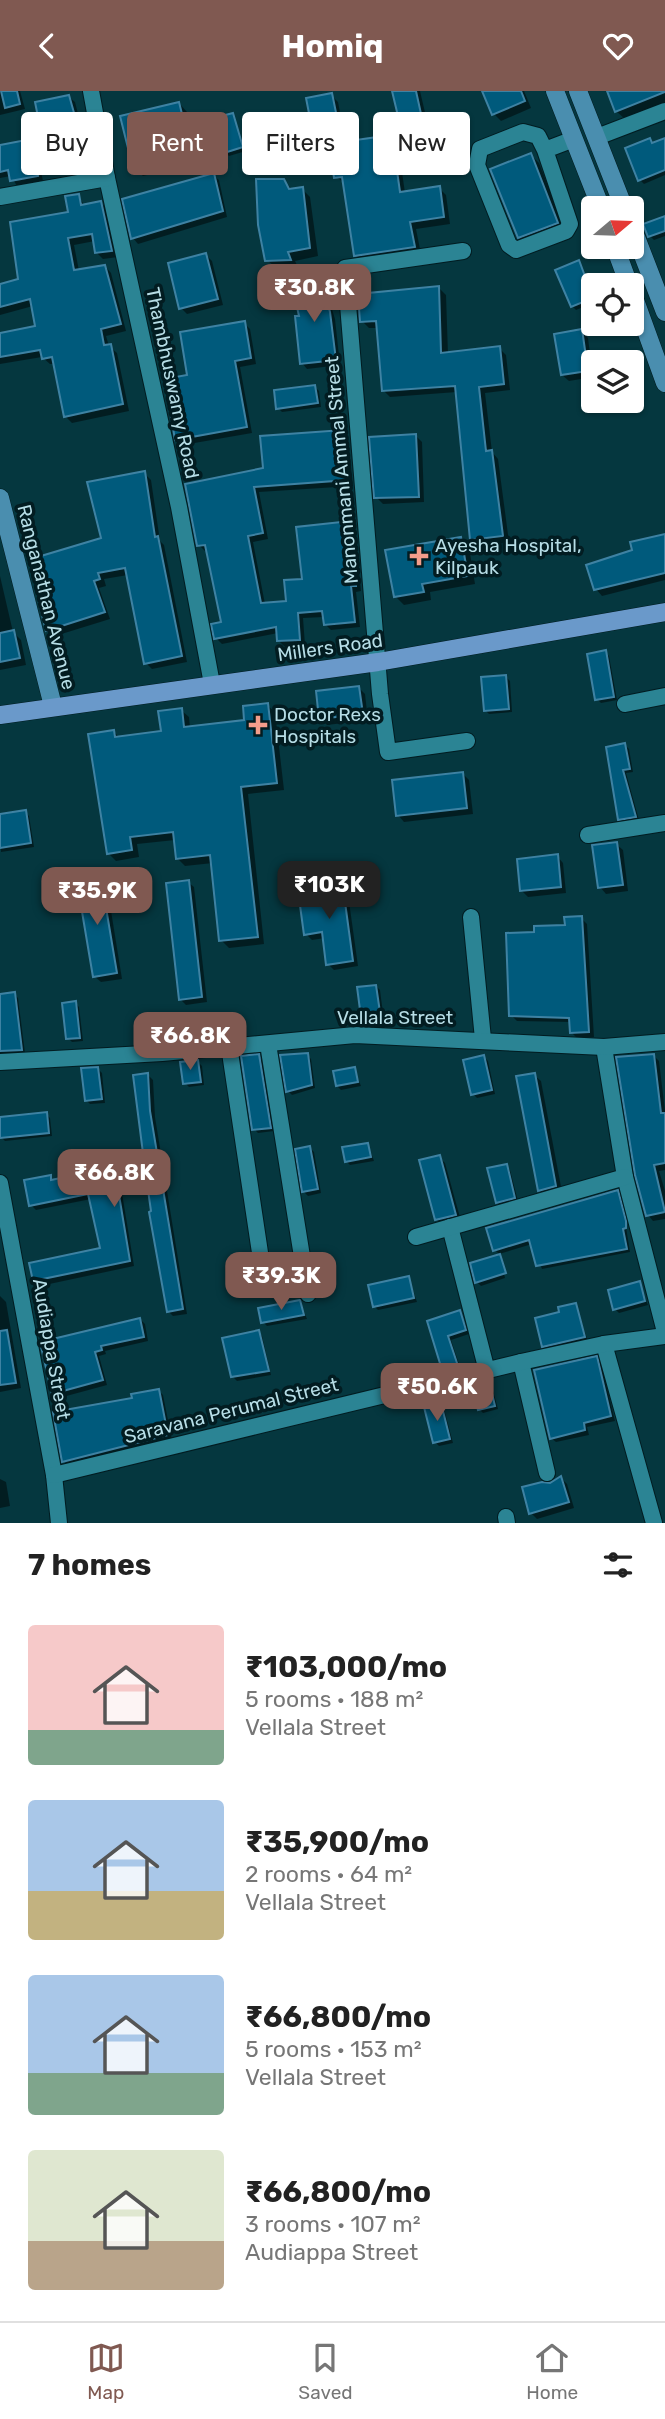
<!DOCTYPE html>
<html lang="en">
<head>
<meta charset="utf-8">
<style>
	:root { --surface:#fff; --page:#f6f6f6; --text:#222; --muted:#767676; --line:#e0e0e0; --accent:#805951 }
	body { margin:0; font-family:Rubik,sans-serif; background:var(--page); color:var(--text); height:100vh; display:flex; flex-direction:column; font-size:26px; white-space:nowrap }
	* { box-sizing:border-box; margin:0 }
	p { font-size:23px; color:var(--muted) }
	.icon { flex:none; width:38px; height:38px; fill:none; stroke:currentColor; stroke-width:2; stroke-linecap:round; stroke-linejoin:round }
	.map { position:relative; height:1432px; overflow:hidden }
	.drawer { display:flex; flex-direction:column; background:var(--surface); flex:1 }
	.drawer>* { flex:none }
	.banner { position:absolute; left:21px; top:21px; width:623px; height:63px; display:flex; gap:14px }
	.needle { width:46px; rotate:71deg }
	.controls { position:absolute; left:581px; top:105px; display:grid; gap:14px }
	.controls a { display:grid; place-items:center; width:63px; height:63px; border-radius:7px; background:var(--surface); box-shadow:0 2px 5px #0004; font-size:35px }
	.price { position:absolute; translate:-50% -60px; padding:0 16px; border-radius:14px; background:var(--accent); color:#fff; font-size:23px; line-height:46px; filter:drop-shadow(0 2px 4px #0008) }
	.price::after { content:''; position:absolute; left:50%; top:42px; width:21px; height:16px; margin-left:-10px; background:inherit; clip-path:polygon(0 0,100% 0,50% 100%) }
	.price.current { background:#222; color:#fff }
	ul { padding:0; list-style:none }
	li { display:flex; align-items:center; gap:21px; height:175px; padding:0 28px }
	li span { display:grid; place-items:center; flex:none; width:196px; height:140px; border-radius:7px; color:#555 }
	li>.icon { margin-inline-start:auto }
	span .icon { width:84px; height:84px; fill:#fffc; stroke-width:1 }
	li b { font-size:30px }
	h2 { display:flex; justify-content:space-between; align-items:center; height:84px; padding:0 28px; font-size:30px }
	.chip { padding:0 24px; border-radius:7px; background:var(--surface); box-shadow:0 2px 5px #0004; font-size:24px; line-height:63px }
	.chip.current { background:var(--accent); color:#fff }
	header { display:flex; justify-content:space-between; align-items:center; height:91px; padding:0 28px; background:var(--accent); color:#fff; font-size:32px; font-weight:700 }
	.tabs { display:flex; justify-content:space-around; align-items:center; height:98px; border-top:2px solid var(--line); background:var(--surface); font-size:19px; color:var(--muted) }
	.tabs a { display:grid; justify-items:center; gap:4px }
	.tabs .current { color:var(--accent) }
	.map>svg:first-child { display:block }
	.shadow { fill:#0007 }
	.building { fill:#005a7c; stroke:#3e82a3; stroke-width:2 }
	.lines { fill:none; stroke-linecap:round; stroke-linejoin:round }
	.street-casing { stroke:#021c21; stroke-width:18 }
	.secondary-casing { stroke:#021c21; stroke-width:19 }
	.primary-casing { stroke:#021c21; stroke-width:19 }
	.street { stroke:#2b8494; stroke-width:16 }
	.secondary { stroke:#4a8eaf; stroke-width:18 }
	.primary { stroke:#6a99ca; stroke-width:18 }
	.poi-dot { fill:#f49d8b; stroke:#021c21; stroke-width:2.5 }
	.labels { text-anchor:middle; stroke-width:7; stroke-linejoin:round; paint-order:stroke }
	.street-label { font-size:19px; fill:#b6dde6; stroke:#021c21 }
	.poi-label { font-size:19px; fill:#b6dde6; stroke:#021c21; text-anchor:start }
</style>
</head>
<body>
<header><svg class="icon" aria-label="back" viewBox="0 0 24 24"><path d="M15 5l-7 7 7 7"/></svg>Homiq<svg class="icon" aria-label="heart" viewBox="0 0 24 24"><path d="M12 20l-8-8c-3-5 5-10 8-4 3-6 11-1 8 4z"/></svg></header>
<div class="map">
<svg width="665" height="1432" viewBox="0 0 665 1432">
	<rect width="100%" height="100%" fill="#05373f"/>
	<g class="shadow">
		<path d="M0 0H20L25 18 0 24Z"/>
		<path d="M394 0H420L431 47 411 52 405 46Z"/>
		<path d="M484 0H524L531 17 501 30 494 23Z"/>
		<path d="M609 0H665V12L625 28 616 20Z"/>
		<path d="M331 4 338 11 346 52 391 46 398 53 405 102 439 97 446 104 450 133 416 138 421 163 362 171 355 164 345 92 336 86 331 53 323 54 316 48Z"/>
		<path d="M69 6 75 11 89 66 40 76 43 90 17 95 11 85 0 87V54L44 48Z"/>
		<path d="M179 12 187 21 199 72 143 85 134 77Z"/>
		<path d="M233 24 246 60 229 65 225 61Z"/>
		<path d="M665 47V84L644 93 640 89 650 49 654 53Z"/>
		<path d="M531 64 539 72 566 140 528 155 519 146Z"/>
		<path d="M213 84 219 89 227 126 138 153 133 147Z"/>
		<path d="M283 90 293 99 302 98 310 106 318 165 295 170 298 176 276 177 267 169Z"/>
		<path d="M78 105 85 115 101 112 108 119 118 166 103 168 97 162 95 150 74 154 79 180 105 175 111 182 126 240 106 245 109 255 117 262 129 320 72 332 65 325 55 273H50L42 266 0 273V243L37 237 33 215 0 224V194L20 189 70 122Z"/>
		<path d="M665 127V145L654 149 650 145Z"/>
		<path d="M206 164 212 170 223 214 187 223 181 217Z"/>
		<path d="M578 171 593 202V212L576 219 572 215Z"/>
		<path d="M319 190 325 195 335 228 340 274 307 278 302 272Z"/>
		<path d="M439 197 446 204 448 263 499 257 506 264 510 299 485 302 492 361 498 368 509 451 479 455 472 448 457 301 390 306 383 299 378 237H369L362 230Z"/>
		<path d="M244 232 250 238 256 273 240 276 252 342 183 354 177 348 189 285Z"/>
		<path d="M582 240 588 247 593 286 569 290 562 284Z"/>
		<path d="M315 296 319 300 321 316 282 321 278 317Z"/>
		<path d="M342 341 348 347 353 395 259 401 268 448 253 451 265 513 288 511 349 432 355 438 361 500 356 501 360 536 331 539 325 533 324 526 303 527 305 554 284 555 278 549V542L222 553 216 547 223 532 208 459 205 460 199 454 265 378Z"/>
		<path d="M415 344 422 351 424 411 383 413 376 406Z"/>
		<path d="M144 382 151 389 160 450 164 454 187 571 152 578 146 572 128 484 104 488 106 495 99 497 110 528 55 545 48 539 46 512 104 448Z"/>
		<path d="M665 445V489L602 505 596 498 634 460Z"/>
		<path d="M460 448 469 456 475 493 430 501 431 509 404 514 395 505Z"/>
		<path d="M0 485 13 541 21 549 26 574 0 579Z"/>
		<path d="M605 561 609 565 617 609 601 612 597 608Z"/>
		<path d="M506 586 510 590 512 621 489 623 485 619Z"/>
		<path d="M359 597 365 603 368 629 327 634 321 627Z"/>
		<path d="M267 614 275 621 284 699 248 703 264 853 229 857 221 849 213 772 185 775 177 767 175 749 137 753 139 766 116 770 108 762 113 640 120 647 163 641 181 619 189 626 190 637 246 631Z"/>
		<path d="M625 654 629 658 633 681 626 682 639 729 624 732 620 728 608 658Z"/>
		<path d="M463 683 469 689 473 723 404 731 398 724Z"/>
		<path d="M25 721 29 725 34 756 1 761 0 724Z"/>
		<path d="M616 753 623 759 628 800 606 803 600 796Z"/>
		<path d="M557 765 563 772 566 802 528 806 522 800Z"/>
		<path d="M100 789 107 795 122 888 101 891 94 885Z"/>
		<path d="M188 791 194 796 207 911 186 914 180 908Z"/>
		<path d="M341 791 347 796 358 875 334 879 328 873 325 847 312 849 306 843 319 806Z"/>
		<path d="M581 827 587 833 594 946 577 947 572 942 571 931 517 930 511 924 536 843 567 835Z"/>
		<path d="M376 895 380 899 385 938 368 937 364 933Z"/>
		<path d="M14 903 18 907 25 962 0 966V905Z"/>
		<path d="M75 912 79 916 83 950 72 951 68 947Z"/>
		<path d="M307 964 311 968 315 997 292 1004 288 1000Z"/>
		<path d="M258 965 262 969 274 1040 258 1042 254 1038Z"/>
		<path d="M654 965 659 970 665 1020V1079L659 1080 665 1100V1128L653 1130 648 1124Z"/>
		<path d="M484 966 488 970 495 1003 477 1007 473 1003Z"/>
		<path d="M198 971 202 975 204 994 189 996 185 992Z"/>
		<path d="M98 978 102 982 105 1012 90 1013 86 1009Z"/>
		<path d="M354 978 361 995 341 999 337 995Z"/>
		<path d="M148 984 153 989 155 1026 187 1223 173 1225 168 1220 149 1097 122 1102 134 1175 40 1195 35 1189 103 1159 91 1108 36 1119 31 1114 50 1086 54 1090 146 1072Z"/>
		<path d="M534 984 541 990 562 1101 546 1106 539 1099Z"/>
		<path d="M46 1023 50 1027 52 1045 5 1050 1 1046 0 1028Z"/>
		<path d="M368 1053 374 1070 350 1074 346 1070Z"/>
		<path d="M310 1057 314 1061 321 1102 308 1105 304 1101 297 1059Z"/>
		<path d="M439 1066 445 1072 461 1130 443 1135 437 1129 421 1070Z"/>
		<path d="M506 1075 510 1079 518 1110 501 1115 497 1111Z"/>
		<path d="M617 1101 621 1105 630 1161 542 1178 532 1153 499 1163 495 1159Z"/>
		<path d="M500 1165 505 1187 481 1195 477 1191Z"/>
		<path d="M409 1187 417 1211 378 1219 374 1215Z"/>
		<path d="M639 1192 648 1214 619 1222 615 1218Z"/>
		<path d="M0 1205 6 1211 21 1297 0 1301Z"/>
		<path d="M301 1213 307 1228 267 1235 263 1231Z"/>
		<path d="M575 1214 588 1250 548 1259 544 1255 561 1222Z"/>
		<path d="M460 1221 469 1243 451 1249 461 1279 447 1282 429 1231Z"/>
		<path d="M140 1228 145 1233 148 1250 105 1260 106 1263 99 1265 107 1294 59 1307 54 1302 42 1252Z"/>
		<path d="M258 1241 262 1245 271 1284 237 1290 233 1286Z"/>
		<path d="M596 1267 601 1272 615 1330 587 1336 589 1344 556 1351 551 1347Z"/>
		<path d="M488 1292 492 1296 498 1318 483 1322 479 1318Z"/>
		<path d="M158 1299 163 1304 172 1349 69 1375 64 1370 134 1309Z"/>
		<path d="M440 1314 444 1318 453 1352 439 1355 435 1351Z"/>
		<path d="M561 1387 567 1393 574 1417 537 1428 531 1422 550 1394Z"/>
		<path d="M0 1388 6 1391 10 1415 0 1417Z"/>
	</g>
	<g class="building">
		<path d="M1 0H17L20 13 5 17Z"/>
		<path d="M392 0H416L425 41 403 46Z"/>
		<path d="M482 0H521L525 10 492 24Z"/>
		<path d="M607 0H665V1L615 21Z"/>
		<path d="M332 2 342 51 392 44 400 101 440 95 444 126 410 131 415 156 354 165 342 86 334 87 328 46 314 48 306 7Z"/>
		<path d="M69 4 85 61 36 71 38 85 10 90 8 79 0 81V54L42 46 35 11Z"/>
		<path d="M179 11 192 63 133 77 120 25Z"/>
		<path d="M233 22 243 56 224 62 214 27Z"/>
		<path d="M650 47 652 52 665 47V79L638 90 625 57Z"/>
		<path d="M531 62 558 132 518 147 490 78Z"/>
		<path d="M214 82 223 120 131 148 122 108Z"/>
		<path d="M256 88H284L289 98 303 96 310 157 288 161 291 169 265 170 258 134Z"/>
		<path d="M79 103 81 114 101 110 112 160 95 162 92 143 68 147 74 179 105 174 121 233 101 238 104 254 111 253 123 313 64 326 52 266 42 268 40 259 0 266V242L35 235 30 208 0 216V193L18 188 10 131 68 121 65 105Z"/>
		<path d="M665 125V140L648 146 643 133Z"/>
		<path d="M206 162 218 208 179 218 168 172Z"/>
		<path d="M579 169 593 207 571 216 555 179Z"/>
		<path d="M320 188 330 221 336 269 300 273 295 225H299L292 194Z"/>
		<path d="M439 195 441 262 500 255 504 293 479 296 486 360 492 359 503 445 470 449 455 295 382 300 376 230 360 231 358 203Z"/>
		<path d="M245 230 251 267 235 270 247 336 175 349 171 325 177 324 170 287 187 284 180 241Z"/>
		<path d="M582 238 588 280 561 284 554 243Z"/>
		<path d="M315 294 318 312 276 318 274 299Z"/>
		<path d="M343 339 348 389 254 396 263 442 248 445 261 512 286 510 284 489 302 488 296 436 350 430 356 495H351L355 531 324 534 322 520 298 522 300 549 277 550 276 536 214 548 211 533 221 531 205 454 197 455 185 393 263 377 260 345Z"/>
		<path d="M416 343 419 406 374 407 369 346Z"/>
		<path d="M145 380 155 446 158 445 182 565 144 573 125 477 98 482 100 488 94 490 105 521 46 540 39 512 44 511 31 468 101 447 87 391Z"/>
		<path d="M665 443V482L594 499 586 474 632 459 630 451Z"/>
		<path d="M461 446 468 485 422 493 424 501 394 506 385 459Z"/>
		<path d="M14 539 20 567 0 571V542Z"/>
		<path d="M606 559 614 606 595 609 587 563Z"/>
		<path d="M506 584 509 618 484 620 481 586Z"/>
		<path d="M359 595 363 623 319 628 316 600Z"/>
		<path d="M268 612 277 692 241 696 258 846 219 850 210 764 176 768 173 741 130 746 132 759 107 763 88 643 114 639 115 646 161 640 158 620 182 617 184 636 244 629 243 615Z"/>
		<path d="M625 652 630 678 623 679 636 726 618 729 606 656Z"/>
		<path d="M463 681 467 717 396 725 392 689Z"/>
		<path d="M26 719 31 752 0 757V723Z"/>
		<path d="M617 751 623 794 598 797 592 754Z"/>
		<path d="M558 763 561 796 520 800 517 768Z"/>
		<path d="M101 787 117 882 93 886 77 791Z"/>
		<path d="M189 789 202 906 179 909 166 792Z"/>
		<path d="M342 789 353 870 326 874 322 841 304 844 299 807 317 804 316 792Z"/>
		<path d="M582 825 589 941 570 942 569 927 509 925 506 842 534 841V835L565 834 564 826Z"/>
		<path d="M376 894 382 935 362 934 357 896Z"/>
		<path d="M15 901 22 959 0 960V903Z"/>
		<path d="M76 910 80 947 66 948 62 912Z"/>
		<path d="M308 962 312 994 286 1001 280 964Z"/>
		<path d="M259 963 271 1037 252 1039 241 965Z"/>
		<path d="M654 963 661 1022H665V1072L654 1074 665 1121 646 1125 635 1084 616 966Z"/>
		<path d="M484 964 492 999 471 1004 463 969Z"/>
		<path d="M198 969 201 991 183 993 180 971Z"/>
		<path d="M98 976 102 1008 85 1010 81 977Z"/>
		<path d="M355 976 358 991 336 995 333 980Z"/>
		<path d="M148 982 150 1020 183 1218 167 1221 149 1121 151 1120 147 1092 118 1098 130 1170 33 1190 29 1172 100 1157 88 1103 29 1115 24 1089 51 1084V1089L144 1070 133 984Z"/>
		<path d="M535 982 556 1095 538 1100 516 985Z"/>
		<path d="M47 1021 49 1042 0 1047V1026Z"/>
		<path d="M368 1052 371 1066 345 1071 342 1056Z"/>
		<path d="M310 1055 318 1098 302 1101 295 1058Z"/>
		<path d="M440 1064 456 1124 435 1129 419 1069Z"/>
		<path d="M507 1073 515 1107 496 1112 487 1077Z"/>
		<path d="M618 1099 626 1130V1137L623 1138 627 1158 536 1175 529 1149 493 1160 486 1137Z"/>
		<path d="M500 1163 506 1182 475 1192 470 1172Z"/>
		<path d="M409 1185 414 1207 373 1216 368 1194Z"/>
		<path d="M640 1190 645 1210 613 1219 608 1199Z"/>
		<path d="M300 1209 304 1224 261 1232 258 1217Z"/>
		<path d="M576 1212 585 1246 542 1256 535 1227 559 1221 558 1216Z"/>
		<path d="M460 1219 466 1239 448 1245 458 1275 442 1279 427 1230Z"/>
		<path d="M140 1227 144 1246 101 1255 102 1259 95 1261 103 1289 52 1303 40 1251Z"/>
		<path d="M7 1239 16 1292 0 1294V1240Z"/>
		<path d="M259 1239 269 1280 231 1286 222 1247Z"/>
		<path d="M597 1265 611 1325 584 1332 585 1339 550 1348 534 1279Z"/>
		<path d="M489 1290 495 1315 478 1319 472 1294Z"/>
		<path d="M159 1298 168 1344 62 1371 53 1321 132 1307 131 1303Z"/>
		<path d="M441 1312 450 1348 433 1352 424 1316Z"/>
		<path d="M561 1385 569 1411 529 1423 522 1396 542 1391 550 1392Z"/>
	</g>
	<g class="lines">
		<g class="street-casing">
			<g id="street">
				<path d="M91 0 107 87 179 416 212 593"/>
				<path d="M597 46 665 20"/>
				<path d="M545 59 570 133 566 140 516 159 509 154 477 74 480 58 523 41 538 45 545 59 574 48"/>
				<path d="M0 106 107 87"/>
				<path d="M463 160 345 177 380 603 388 661 467 650"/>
				<path d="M625 613 665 605"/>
				<path d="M588 744 665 732"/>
				<path d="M471 826 483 948"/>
				<path d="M268 953 308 1203"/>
				<path d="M229 955 265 1195"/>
				<path d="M604 956 625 1086 665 1241"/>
				<path d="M0 971 162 962 355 944 604 956 665 951"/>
				<path d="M0 1092 54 1384 59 1432"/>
				<path d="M450 1136 487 1280"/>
				<path d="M416 1146 625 1086"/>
				<path d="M604 1253 654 1432"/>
				<path d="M521 1271 547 1382"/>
				<path d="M54 1384 521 1271 604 1253 665 1245"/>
				<path d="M506 1426 507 1432"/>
			</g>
		</g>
		<g class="secondary-casing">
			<g id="secondary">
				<path d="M555 0 601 117"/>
				<path d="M578 0 624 117"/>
				<path d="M632 136 665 221"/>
				<path d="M615 156 629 194"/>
				<path d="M632 201 665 292"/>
				<path d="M0 407 53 615"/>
			</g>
		</g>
		<g class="primary-casing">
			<path id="primary" d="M0 624 378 571 665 521"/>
		</g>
		<use href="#street" class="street"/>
		<use href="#secondary" class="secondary"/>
		<use href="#primary" class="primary"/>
	</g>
	<g class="poi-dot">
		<path d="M415.5 454.5h7v7h7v7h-7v7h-7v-7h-7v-7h7z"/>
		<path d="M254.5 623.5h7v7h7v7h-7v7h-7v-7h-7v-7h7z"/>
	</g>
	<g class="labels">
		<g class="street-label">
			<text transform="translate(173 292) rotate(78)" y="7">Thambhuswamy Road</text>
			<text transform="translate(341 379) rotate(-95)" y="7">Manonmani Ammal Street</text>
			<text transform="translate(47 506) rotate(76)" y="7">Ranganathan Avenue</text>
			<text transform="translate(330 556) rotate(-8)" y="7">Millers Road</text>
			<text x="395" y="933">Vellala Street</text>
			<text transform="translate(52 1258) rotate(80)" y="7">Audiappa Street</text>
			<text transform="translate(231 1319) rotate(-14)" y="7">Saravana Perumal Street</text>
		</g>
		<g class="poi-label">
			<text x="435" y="461">Ayesha Hospital,<tspan x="435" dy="22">Kilpauk</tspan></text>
			<text x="274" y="630">Doctor Rexs<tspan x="274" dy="22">Hospitals</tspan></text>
		</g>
	</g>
</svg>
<div class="controls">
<a><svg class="needle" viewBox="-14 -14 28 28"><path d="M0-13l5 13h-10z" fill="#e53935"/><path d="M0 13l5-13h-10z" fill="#767676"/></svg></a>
<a><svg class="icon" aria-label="locate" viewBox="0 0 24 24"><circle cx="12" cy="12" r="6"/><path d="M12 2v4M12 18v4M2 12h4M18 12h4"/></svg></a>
<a><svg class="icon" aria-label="layers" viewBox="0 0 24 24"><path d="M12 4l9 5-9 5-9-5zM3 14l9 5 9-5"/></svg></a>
</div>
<b class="price" style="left:314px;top:233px">₹30.8K</b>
<b class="price current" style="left:329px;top:830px">₹103K</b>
<b class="price" style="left:97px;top:836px">₹35.9K</b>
<b class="price" style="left:190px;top:981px">₹66.8K</b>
<b class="price" style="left:114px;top:1118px">₹66.8K</b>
<b class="price" style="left:281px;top:1221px">₹39.3K</b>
<b class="price" style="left:437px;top:1332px">₹50.6K</b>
<div class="banner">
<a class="chip">Buy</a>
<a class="chip current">Rent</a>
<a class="chip">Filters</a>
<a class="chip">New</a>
</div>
</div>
<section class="drawer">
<h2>7 homes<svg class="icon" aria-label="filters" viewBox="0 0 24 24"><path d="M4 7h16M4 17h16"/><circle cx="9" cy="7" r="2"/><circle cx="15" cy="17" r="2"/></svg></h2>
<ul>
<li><span style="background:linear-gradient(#f6c9c9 75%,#7fa58c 0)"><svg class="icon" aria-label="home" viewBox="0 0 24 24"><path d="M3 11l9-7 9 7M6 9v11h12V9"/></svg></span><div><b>₹103,000/mo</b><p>5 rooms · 188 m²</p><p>Vellala Street</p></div></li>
<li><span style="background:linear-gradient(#a9c7e8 65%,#c2b280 0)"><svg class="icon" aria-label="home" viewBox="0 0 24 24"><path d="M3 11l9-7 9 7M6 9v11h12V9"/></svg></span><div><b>₹35,900/mo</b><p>2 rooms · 64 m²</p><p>Vellala Street</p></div></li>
<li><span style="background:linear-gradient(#a9c7e8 70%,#7fa58c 0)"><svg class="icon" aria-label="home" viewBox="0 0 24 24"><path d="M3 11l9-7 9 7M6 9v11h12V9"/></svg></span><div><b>₹66,800/mo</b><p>5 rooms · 153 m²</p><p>Vellala Street</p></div></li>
<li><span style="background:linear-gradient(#dfe7d0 65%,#b9a48a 0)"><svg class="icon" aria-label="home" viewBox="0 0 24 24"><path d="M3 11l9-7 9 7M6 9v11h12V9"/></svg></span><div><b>₹66,800/mo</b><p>3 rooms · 107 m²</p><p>Audiappa Street</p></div></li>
</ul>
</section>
<nav class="tabs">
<a class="current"><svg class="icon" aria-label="map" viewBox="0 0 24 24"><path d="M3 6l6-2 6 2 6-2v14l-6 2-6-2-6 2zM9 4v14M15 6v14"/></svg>Map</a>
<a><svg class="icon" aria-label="saved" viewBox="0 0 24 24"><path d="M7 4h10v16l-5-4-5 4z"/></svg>Saved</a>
<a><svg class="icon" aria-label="home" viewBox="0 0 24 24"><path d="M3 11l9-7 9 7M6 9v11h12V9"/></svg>Home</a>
</nav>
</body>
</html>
